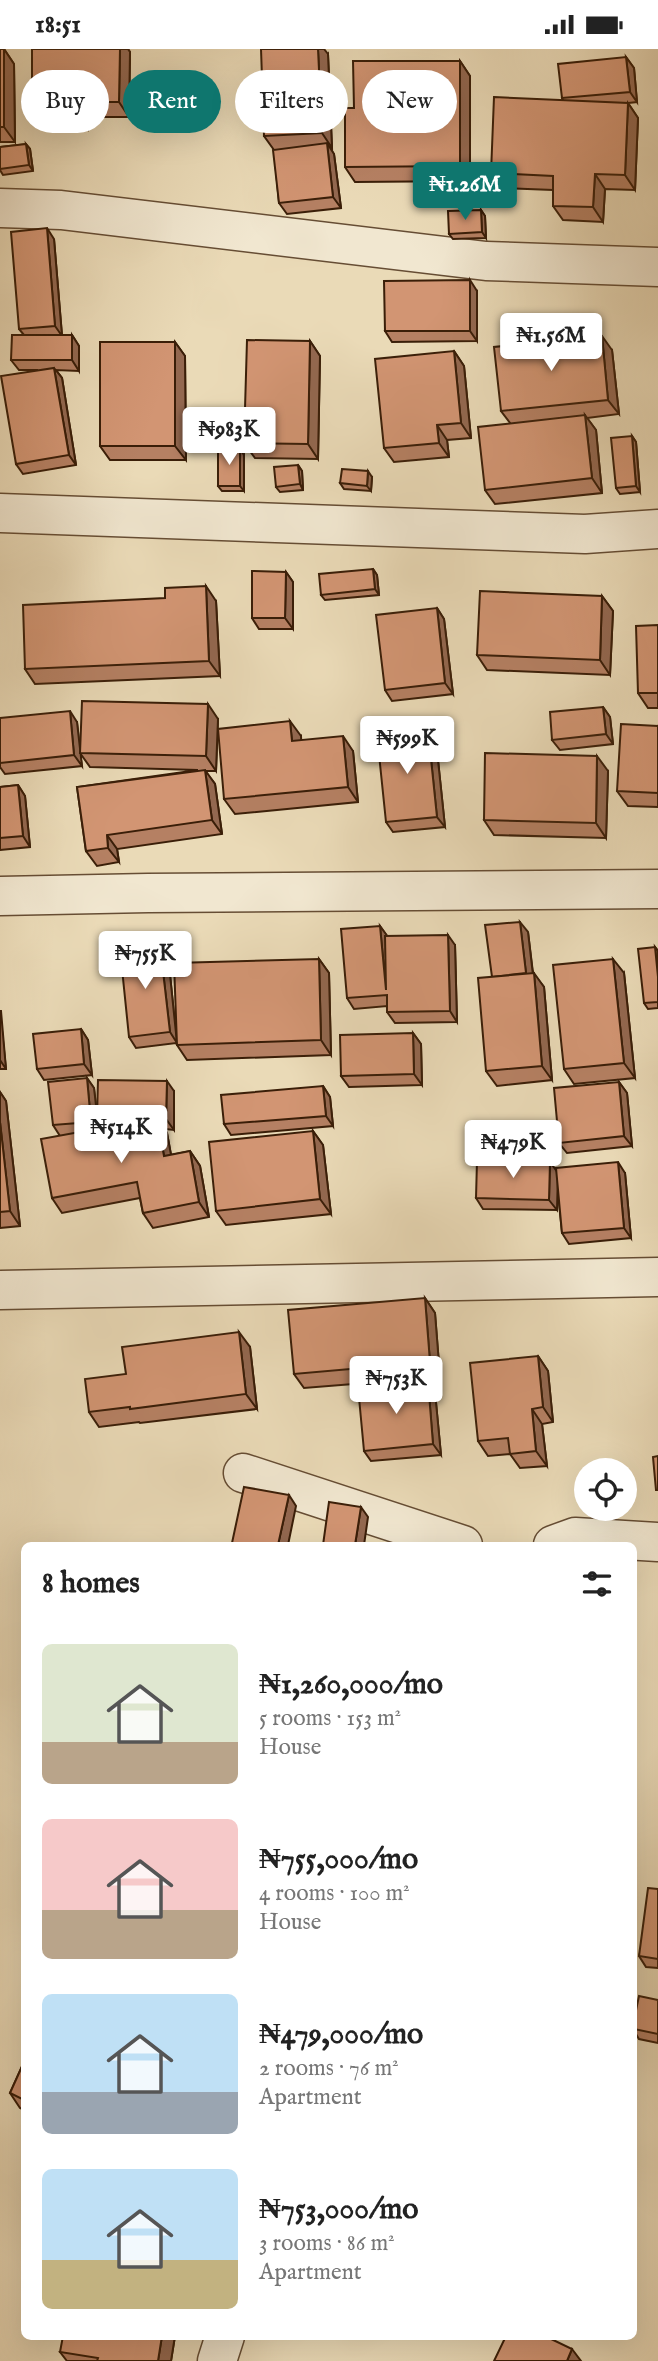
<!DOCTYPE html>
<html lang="en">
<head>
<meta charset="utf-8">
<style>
	:root { --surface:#fff; --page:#f6f6f6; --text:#222; --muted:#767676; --accent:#0f766e }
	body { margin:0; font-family:"IM FELL English",serif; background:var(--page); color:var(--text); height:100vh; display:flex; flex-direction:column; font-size:26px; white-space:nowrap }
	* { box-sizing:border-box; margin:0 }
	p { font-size:23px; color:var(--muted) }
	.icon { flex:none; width:38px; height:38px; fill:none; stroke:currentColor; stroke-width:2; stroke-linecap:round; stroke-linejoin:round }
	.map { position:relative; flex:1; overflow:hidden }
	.drawer { position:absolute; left:21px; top:1493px; width:616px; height:798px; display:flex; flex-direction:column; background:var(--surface); border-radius:10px; box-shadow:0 7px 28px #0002 }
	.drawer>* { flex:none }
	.guide { position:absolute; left:21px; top:21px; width:616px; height:63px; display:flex; gap:14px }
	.controls { position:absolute; left:574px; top:1409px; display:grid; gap:14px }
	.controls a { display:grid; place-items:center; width:63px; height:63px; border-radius:50%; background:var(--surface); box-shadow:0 7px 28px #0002; font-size:35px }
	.price { position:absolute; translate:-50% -60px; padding:0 16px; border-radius:7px; background:#fff; color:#222; font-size:23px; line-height:46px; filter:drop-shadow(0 2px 4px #0008) }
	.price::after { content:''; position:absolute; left:50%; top:42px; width:21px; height:16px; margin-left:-10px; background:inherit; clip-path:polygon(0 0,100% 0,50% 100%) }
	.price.selected { background:var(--accent); color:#fff }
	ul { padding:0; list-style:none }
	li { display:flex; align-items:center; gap:21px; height:175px; padding:0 21px }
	li span { display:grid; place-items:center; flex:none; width:196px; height:140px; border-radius:10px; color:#555 }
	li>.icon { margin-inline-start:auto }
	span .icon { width:84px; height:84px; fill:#fffc; stroke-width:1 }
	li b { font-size:30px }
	h2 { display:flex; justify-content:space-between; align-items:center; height:84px; padding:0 21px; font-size:30px }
	.pill { padding:0 24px; border-radius:32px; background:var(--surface); box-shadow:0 7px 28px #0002; font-size:24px; line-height:63px }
	.pill.selected { background:var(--accent); color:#fff }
	.status { display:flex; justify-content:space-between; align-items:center; height:49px; padding:0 35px; background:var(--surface); direction:ltr }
	.status svg { height:19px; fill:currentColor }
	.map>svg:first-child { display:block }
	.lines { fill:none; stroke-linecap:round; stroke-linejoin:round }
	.minor-casing { stroke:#664d34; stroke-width:41 }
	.minor { stroke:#f1e7d0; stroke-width:38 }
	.wall { fill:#b58063; stroke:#3a1e08; stroke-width:2; fill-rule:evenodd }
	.shaded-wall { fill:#936850; stroke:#3a1e08; stroke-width:2 }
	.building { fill:#d29573; stroke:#3a1e08; stroke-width:2 }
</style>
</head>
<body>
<div class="status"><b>18:51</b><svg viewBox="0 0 49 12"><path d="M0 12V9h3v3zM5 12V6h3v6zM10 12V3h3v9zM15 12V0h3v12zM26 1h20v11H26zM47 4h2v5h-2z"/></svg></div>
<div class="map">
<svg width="658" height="2312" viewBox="0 0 658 2312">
	<rect width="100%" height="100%" fill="#eadab7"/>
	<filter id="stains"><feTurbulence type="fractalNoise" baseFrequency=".00286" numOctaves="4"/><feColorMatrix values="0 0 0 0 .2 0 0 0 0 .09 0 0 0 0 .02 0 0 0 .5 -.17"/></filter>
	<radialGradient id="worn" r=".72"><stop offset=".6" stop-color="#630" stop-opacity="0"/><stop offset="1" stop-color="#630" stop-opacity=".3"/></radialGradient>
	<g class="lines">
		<g class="minor-casing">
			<g id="minor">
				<path d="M0 159 61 161 486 212 658 218"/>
				<path d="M0 464 585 485 658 480"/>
				<path d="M0 847 148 844 658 840"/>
				<path d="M0 1241 658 1228"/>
				<path d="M243 1424 463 1496"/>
				<path d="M553 1496 575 1488 658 1493"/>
				<path d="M217 2312 225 2287"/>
			</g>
		</g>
		<use href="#minor" class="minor"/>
	</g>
	<g class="wall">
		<path d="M0 0H4L14 15 15 93H0Z"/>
		<path d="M32 0H128L130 3 129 68H88V80H42L32 66Z"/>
		<path d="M328 5 332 99H330L334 105 341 159 287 165 279 154 274 101 264 87Z"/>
		<path d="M626 8 634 19 637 53 628 54 638 69 635 141 605 140 603 173 563 171 553 157V141L501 139 491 124 563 51 562 49Z"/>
		<path d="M460 12 470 27V132L355 133 345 118 354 59Z"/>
		<path d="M26 95 30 100 33 122 3 126 0 121V98Z"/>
		<path d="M481 161 485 167 486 189 453 190 449 185Z"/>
		<path d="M54 190 62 286H72L79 297V322L56 321 62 329 76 416 23 425 16 415 37 321H19L11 311 24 286 19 280Z"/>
		<path d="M477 242V292L392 293 385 282Z"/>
		<path d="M310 292 320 307 318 410 255 409 244 394Z"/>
		<path d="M175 293 185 307 186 411H110L100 397Z"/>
		<path d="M612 301 619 365 587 369 596 381 602 444 495 455 485 441 510 374 501 362Z"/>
		<path d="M454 302 464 317 471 389 447 391 449 408 394 413 384 399Z"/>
		<path d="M632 387 636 393 640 443 620 445 616 439Z"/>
		<path d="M244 406V442H222L218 437Z"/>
		<path d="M298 416 302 422 303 441 280 443 276 438Z"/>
		<path d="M372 428 371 442 344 440 340 434Z"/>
		<path d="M373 520 377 526 379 546 325 551 321 546Z"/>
		<path d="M286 523 293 533V580H259L252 569Z"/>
		<path d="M602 547 613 562 610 626 487 621 477 606Z"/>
		<path d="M216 552 220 627 35 635 25 620Z"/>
		<path d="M437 559 444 570 453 645 392 652 385 641Z"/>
		<path d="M658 576V659H648L638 644Z"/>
		<path d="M603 658 610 668 613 695 560 701 552 691Z"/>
		<path d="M0 669 77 673 80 702 218 670 216 722H205L215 735 222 785 117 800 119 813 97 817 86 802 77 738 198 721 90 718 80 704 82 717 5 725 0 718Z"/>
		<path d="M658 677V758L628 757 617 742Z"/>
		<path d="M428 681 436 692 445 778 393 783 386 773Z"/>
		<path d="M301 687V691L353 702 358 753 235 765 224 750Z"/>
		<path d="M608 722 606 789 494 786 484 771Z"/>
		<path d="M18 736 25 747 30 798 0 801V738Z"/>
		<path d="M380 877 387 887 455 896 457 973 395 974 387 963V957L354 960 347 949Z"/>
		<path d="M528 883 533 924 544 938 552 1031 497 1037 486 1022Z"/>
		<path d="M655 898 658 902V959L648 960 644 954Z"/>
		<path d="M168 906 176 985 319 910 329 924 331 1006 187 1011 177 996 176 994 136 999 129 988Z"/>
		<path d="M624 924 635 1029 574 1035 564 1020Z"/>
		<path d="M0 962 6 1020H0Z"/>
		<path d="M81 980 88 991 92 1026 44 1031 37 1020Z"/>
		<path d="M413 984 421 995 422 1036 349 1038 341 1027Z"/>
		<path d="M87 1029 94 1039 97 1066 174 1042V1081L165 1080 167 1084 171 1106 190 1102 200 1117 209 1168 153 1179 143 1164 140 1149 62 1164 52 1149 60 1087 53 1076ZM97 1069 104 1079 99 1080Z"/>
		<path d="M619 1033 627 1044 632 1097 567 1104 559 1094Z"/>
		<path d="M323 1037 330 1048 333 1077 231 1086 224 1075Z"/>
		<path d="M0 1043 6 1052 20 1177 0 1179Z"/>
		<path d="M313 1082 323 1096 331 1165 226 1176 216 1162Z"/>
		<path d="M550 1113 556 1122 625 1124 631 1189 569 1195 562 1184 557 1134V1161L483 1160 476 1149Z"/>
		<path d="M425 1249 435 1264 440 1328 304 1339 294 1325Z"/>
		<path d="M250 1298 257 1360 140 1374 139 1373 99 1378 89 1363 126 1325Z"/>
		<path d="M538 1307 548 1322 553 1373 542 1375 547 1417 520 1419 510 1405 488 1407 478 1392Z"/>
		<path d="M428 1332 435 1343 441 1406 371 1412 364 1402Z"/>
		<path d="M658 1840V1919L646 1918 639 1907Z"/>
		<path d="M658 1951V1994L639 1990 634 1982V1971Z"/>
		<path d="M24 2013V2061L20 2059 10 2044Z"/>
		<path d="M175 2287 171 2312H67L60 2303Z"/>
	</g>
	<g class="shaded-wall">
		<path d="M4 0 14 15 15 93 4 78Z"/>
		<path d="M120 0H128L130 3 129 68 119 53Z"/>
		<path d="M318 0H324L328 5 332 99 322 84Z"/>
		<path d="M626 8 634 19 637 53 630 43Z"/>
		<path d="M460 12 470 27V132L460 117Z"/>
		<path d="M78 53 88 68V80L78 66Z"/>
		<path d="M628 54 638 69 635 141 625 126Z"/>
		<path d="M327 94 334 105 341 159 333 148Z"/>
		<path d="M26 95 30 100 33 122 29 116Z"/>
		<path d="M595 125 605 140 603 173 593 158Z"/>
		<path d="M481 161 485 167 486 189 482 183Z"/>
		<path d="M47 179 54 190 62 287 55 277Z"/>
		<path d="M470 231 477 242V292L470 282Z"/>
		<path d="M72 286 79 297V322L72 311Z"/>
		<path d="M602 287 612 301 619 365 608 351Z"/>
		<path d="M310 292 320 307 318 410 308 395Z"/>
		<path d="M175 293 185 307 186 411 175 397Z"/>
		<path d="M454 302 464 317 471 389 461 374Z"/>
		<path d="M54 319 62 329 76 416 69 406Z"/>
		<path d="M585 366 596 381 602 444 592 429Z"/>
		<path d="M437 376 447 391 449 408 439 394Z"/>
		<path d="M632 387 636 393 640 443 636 437Z"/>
		<path d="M240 400 244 406V442L240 437Z"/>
		<path d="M298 416 302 422 303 441 300 435Z"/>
		<path d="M368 422 372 428 371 442 367 437Z"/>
		<path d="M373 520 377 526 379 546 375 540Z"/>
		<path d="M286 523 293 533V580L285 569Z"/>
		<path d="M206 537 216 552 220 627 209 612Z"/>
		<path d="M602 547 613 562 610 626 600 611Z"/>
		<path d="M437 559 444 570 453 645 445 634Z"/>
		<path d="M208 655 218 670 216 722 206 707Z"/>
		<path d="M603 658 610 668 613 695 606 685Z"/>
		<path d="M70 662 77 673 82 717 74 706Z"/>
		<path d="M290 672 301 687 302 707 292 692Z"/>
		<path d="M428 681 436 692 445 778 437 768Z"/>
		<path d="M343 687 353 702 358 753 348 738Z"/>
		<path d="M597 707 608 722 606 789 596 774Z"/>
		<path d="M205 721 215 735 222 785 212 771Z"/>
		<path d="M18 736 25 747 30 798 23 787Z"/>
		<path d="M107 786 117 800 119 813 108 799Z"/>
		<path d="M520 873 528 883 534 935 526 924Z"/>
		<path d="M380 877 388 888 386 941Z"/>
		<path d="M448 886 455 896 457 973 450 962Z"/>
		<path d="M160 896 168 906 177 994 170 983Z"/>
		<path d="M655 898 658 902V928Z"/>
		<path d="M319 910 329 924 331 1006 321 991Z"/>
		<path d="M613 910 624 924 635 1029 624 1014Z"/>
		<path d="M534 924 544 938 552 1031 542 1017Z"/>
		<path d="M0 962H1L6 1020 0 1011Z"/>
		<path d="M81 980 88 991 92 1026 84 1015Z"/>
		<path d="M413 984 421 995 422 1036 414 1025Z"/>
		<path d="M87 1029 94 1039 99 1083 91 1073Z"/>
		<path d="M167 1032 174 1042V1081L166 1070Z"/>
		<path d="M619 1033 627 1044 632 1097 624 1087Z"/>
		<path d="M323 1037 330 1048 333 1077 326 1067Z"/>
		<path d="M0 1043 6 1052 20 1177 10 1162 0 1073Z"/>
		<path d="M157 1069 167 1084 174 1122 164 1107Z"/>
		<path d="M313 1082 323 1096 331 1165 320 1150Z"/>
		<path d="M190 1102 200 1117 209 1168 199 1153Z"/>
		<path d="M550 1113 558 1124 557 1161 549 1151Z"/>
		<path d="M618 1113 625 1124 631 1189 624 1179Z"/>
		<path d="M425 1249 435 1264 440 1328 430 1313Z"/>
		<path d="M239 1283 250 1298 257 1360 246 1345Z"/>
		<path d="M538 1307 548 1322 553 1373 543 1358Z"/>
		<path d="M428 1332 435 1343 441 1406 433 1395Z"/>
		<path d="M532 1360 542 1375 547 1417 536 1402Z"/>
		<path d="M289 1446 296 1457 288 1496H278Z"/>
		<path d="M361 1458 368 1468 364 1496H355Z"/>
		<path d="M162 2287H175L171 2312H158Z"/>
		<path d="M572 2300 581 2312H567Z"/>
	</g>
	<g class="building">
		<rect x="0" y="0" width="4" height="78"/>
		<path d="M32 0H120L119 53H78V66H32Z"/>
		<path d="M261 0H318L322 84 264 87Z"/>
		<path d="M626 8 630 43 562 49 558 15Z"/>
		<path d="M353 12H460V117L345 118V59H354Z"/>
		<path d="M494 48 628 54 625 126 595 125 593 158 553 157V127L491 124Z"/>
		<path d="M327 94 333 148 279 154 273 101Z"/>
		<path d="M26 95 29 116 0 120V98Z"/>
		<path d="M481 161 482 183 449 185 448 162Z"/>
		<path d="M47 179 55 277 19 280 11 183Z"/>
		<path d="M470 231V282H385L384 232Z"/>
		<path d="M12 286H72V311H11Z"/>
		<path d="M602 287 608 351 501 362 494 298Z"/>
		<path d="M247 291 310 292 308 395 244 394Z"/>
		<rect x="100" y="293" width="75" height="104"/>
		<path d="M454 302 461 374 437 376 439 394 384 399 375 310Z"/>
		<path d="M54 319 69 406 16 415 1 327Z"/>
		<path d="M585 366 592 429 485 441 478 378Z"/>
		<path d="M632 387 636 437 616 439 611 389Z"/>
		<rect x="218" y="400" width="22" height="37"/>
		<path d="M298 416 300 435 276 438 274 418Z"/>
		<path d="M342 420 368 422 367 437 340 434Z"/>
		<path d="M373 520 375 540 321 546 319 525Z"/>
		<path d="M252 522 286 523 285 569H252Z"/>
		<path d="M206 537 209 612 25 620 23 556 165 549V539Z"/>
		<path d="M480 542 602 547 600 611 477 606Z"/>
		<path d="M437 559 445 634 385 641 376 566Z"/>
		<path d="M658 576V644H638L636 577Z"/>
		<path d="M82 652 208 655 206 707 80 704Z"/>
		<path d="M603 658 606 685 552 691 550 663Z"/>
		<path d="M70 662 74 706 0 714V669Z"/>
		<path d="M290 672 292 692 343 687 348 738 224 750 218 680Z"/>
		<path d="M621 675 658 677V744L617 742Z"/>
		<path d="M428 681 437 768 386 773 377 686Z"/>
		<path d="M485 704 597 707 596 774 484 771Z"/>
		<path d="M205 721 212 771 107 786 108 799 86 802 77 738Z"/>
		<path d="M18 736 23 787 0 789V738Z"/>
		<path d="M520 873 526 924 492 928 485 876Z"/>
		<path d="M380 877 386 941 385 887 448 886 450 962 387 963V946L347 949 341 880Z"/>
		<path d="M160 896 170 983 129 988 120 900Z"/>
		<path d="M655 898 658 928V953L644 954 638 900Z"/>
		<path d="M319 910 321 991 177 996 174 914Z"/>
		<path d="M613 910 624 1014 564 1020 553 916Z"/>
		<path d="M534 924 542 1017 486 1022 478 929Z"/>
		<path d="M81 980 84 1015 37 1020 33 985Z"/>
		<path d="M413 984 414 1025 341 1027 340 986Z"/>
		<path d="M87 1029 91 1073 53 1076 48 1033Z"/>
		<path d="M98 1031 167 1032 166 1070 97 1068Z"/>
		<path d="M619 1033 624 1087 559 1094 554 1039Z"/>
		<path d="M323 1037 326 1067 224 1075 221 1046Z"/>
		<path d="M157 1069 164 1107 190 1102 199 1153 143 1164 137 1133 52 1149 41 1090Z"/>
		<path d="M0 1073 10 1162 0 1163Z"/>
		<path d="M313 1082 320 1150 216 1162 209 1093Z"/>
		<path d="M477 1112 550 1113 549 1151 476 1149Z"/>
		<path d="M618 1113 624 1179 562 1184 556 1119Z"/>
		<path d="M425 1249 430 1313 294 1325 288 1261Z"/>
		<path d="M239 1283 246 1345 130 1360V1358L89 1363 85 1330 126 1325 122 1298Z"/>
		<path d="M538 1307 543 1358 532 1360 536 1402 510 1405 508 1389 478 1392 470 1314Z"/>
		<path d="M428 1332 433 1395 364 1402 358 1338Z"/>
		<path d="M658 1407V1441H656L653 1408Z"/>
		<path d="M244 1438 289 1446 278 1496H245L232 1494Z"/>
		<path d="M329 1453 361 1458 355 1496H323Z"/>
		<path d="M648 1839 658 1840V1910L639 1907Z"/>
		<path d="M639 1947 658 1951V1985L634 1980V1971Z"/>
		<path d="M24 2013V2051L10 2044Z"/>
		<path d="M63 2287H162L158 2312H97L98 2309 60 2303Z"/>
		<path d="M506 2287H545L572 2300 567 2312H494Z"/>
	</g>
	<rect width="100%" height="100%" filter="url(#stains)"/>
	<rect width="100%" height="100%" fill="url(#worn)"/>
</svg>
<div class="controls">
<a><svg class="icon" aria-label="locate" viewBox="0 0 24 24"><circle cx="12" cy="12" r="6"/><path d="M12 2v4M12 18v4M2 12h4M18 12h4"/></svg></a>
</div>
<b class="price selected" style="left:465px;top:173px">₦1.26M</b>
<b class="price" style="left:551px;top:324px">₦1.56M</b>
<b class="price" style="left:229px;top:418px">₦983K</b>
<b class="price" style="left:407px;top:727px">₦599K</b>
<b class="price" style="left:145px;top:942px">₦755K</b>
<b class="price" style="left:121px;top:1116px">₦514K</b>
<b class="price" style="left:513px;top:1131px">₦479K</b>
<b class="price" style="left:396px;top:1367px">₦753K</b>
<div class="guide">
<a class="pill">Buy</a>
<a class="pill selected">Rent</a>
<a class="pill">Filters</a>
<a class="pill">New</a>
</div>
<section class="drawer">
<h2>8 homes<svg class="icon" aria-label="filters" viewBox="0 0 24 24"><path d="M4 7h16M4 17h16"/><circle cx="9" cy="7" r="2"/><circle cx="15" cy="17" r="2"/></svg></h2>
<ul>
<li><span style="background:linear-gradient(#dfe7d0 70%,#b9a48a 0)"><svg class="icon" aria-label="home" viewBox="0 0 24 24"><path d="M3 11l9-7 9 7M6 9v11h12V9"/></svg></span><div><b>₦1,260,000/mo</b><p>5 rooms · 153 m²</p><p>House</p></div></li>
<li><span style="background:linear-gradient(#f6c9c9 65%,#b9a48a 0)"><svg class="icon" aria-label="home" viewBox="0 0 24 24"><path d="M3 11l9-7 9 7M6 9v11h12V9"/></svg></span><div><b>₦755,000/mo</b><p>4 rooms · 100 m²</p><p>House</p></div></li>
<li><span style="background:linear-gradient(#bfe0f5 70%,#9aa5b1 0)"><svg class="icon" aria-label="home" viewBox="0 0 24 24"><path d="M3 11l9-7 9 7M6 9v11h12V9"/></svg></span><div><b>₦479,000/mo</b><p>2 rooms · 76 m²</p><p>Apartment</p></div></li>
<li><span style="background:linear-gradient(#bfe0f5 65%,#c2b280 0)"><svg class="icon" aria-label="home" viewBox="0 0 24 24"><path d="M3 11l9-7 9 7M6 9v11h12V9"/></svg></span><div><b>₦753,000/mo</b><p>3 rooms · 86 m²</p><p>Apartment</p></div></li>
</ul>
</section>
</div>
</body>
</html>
